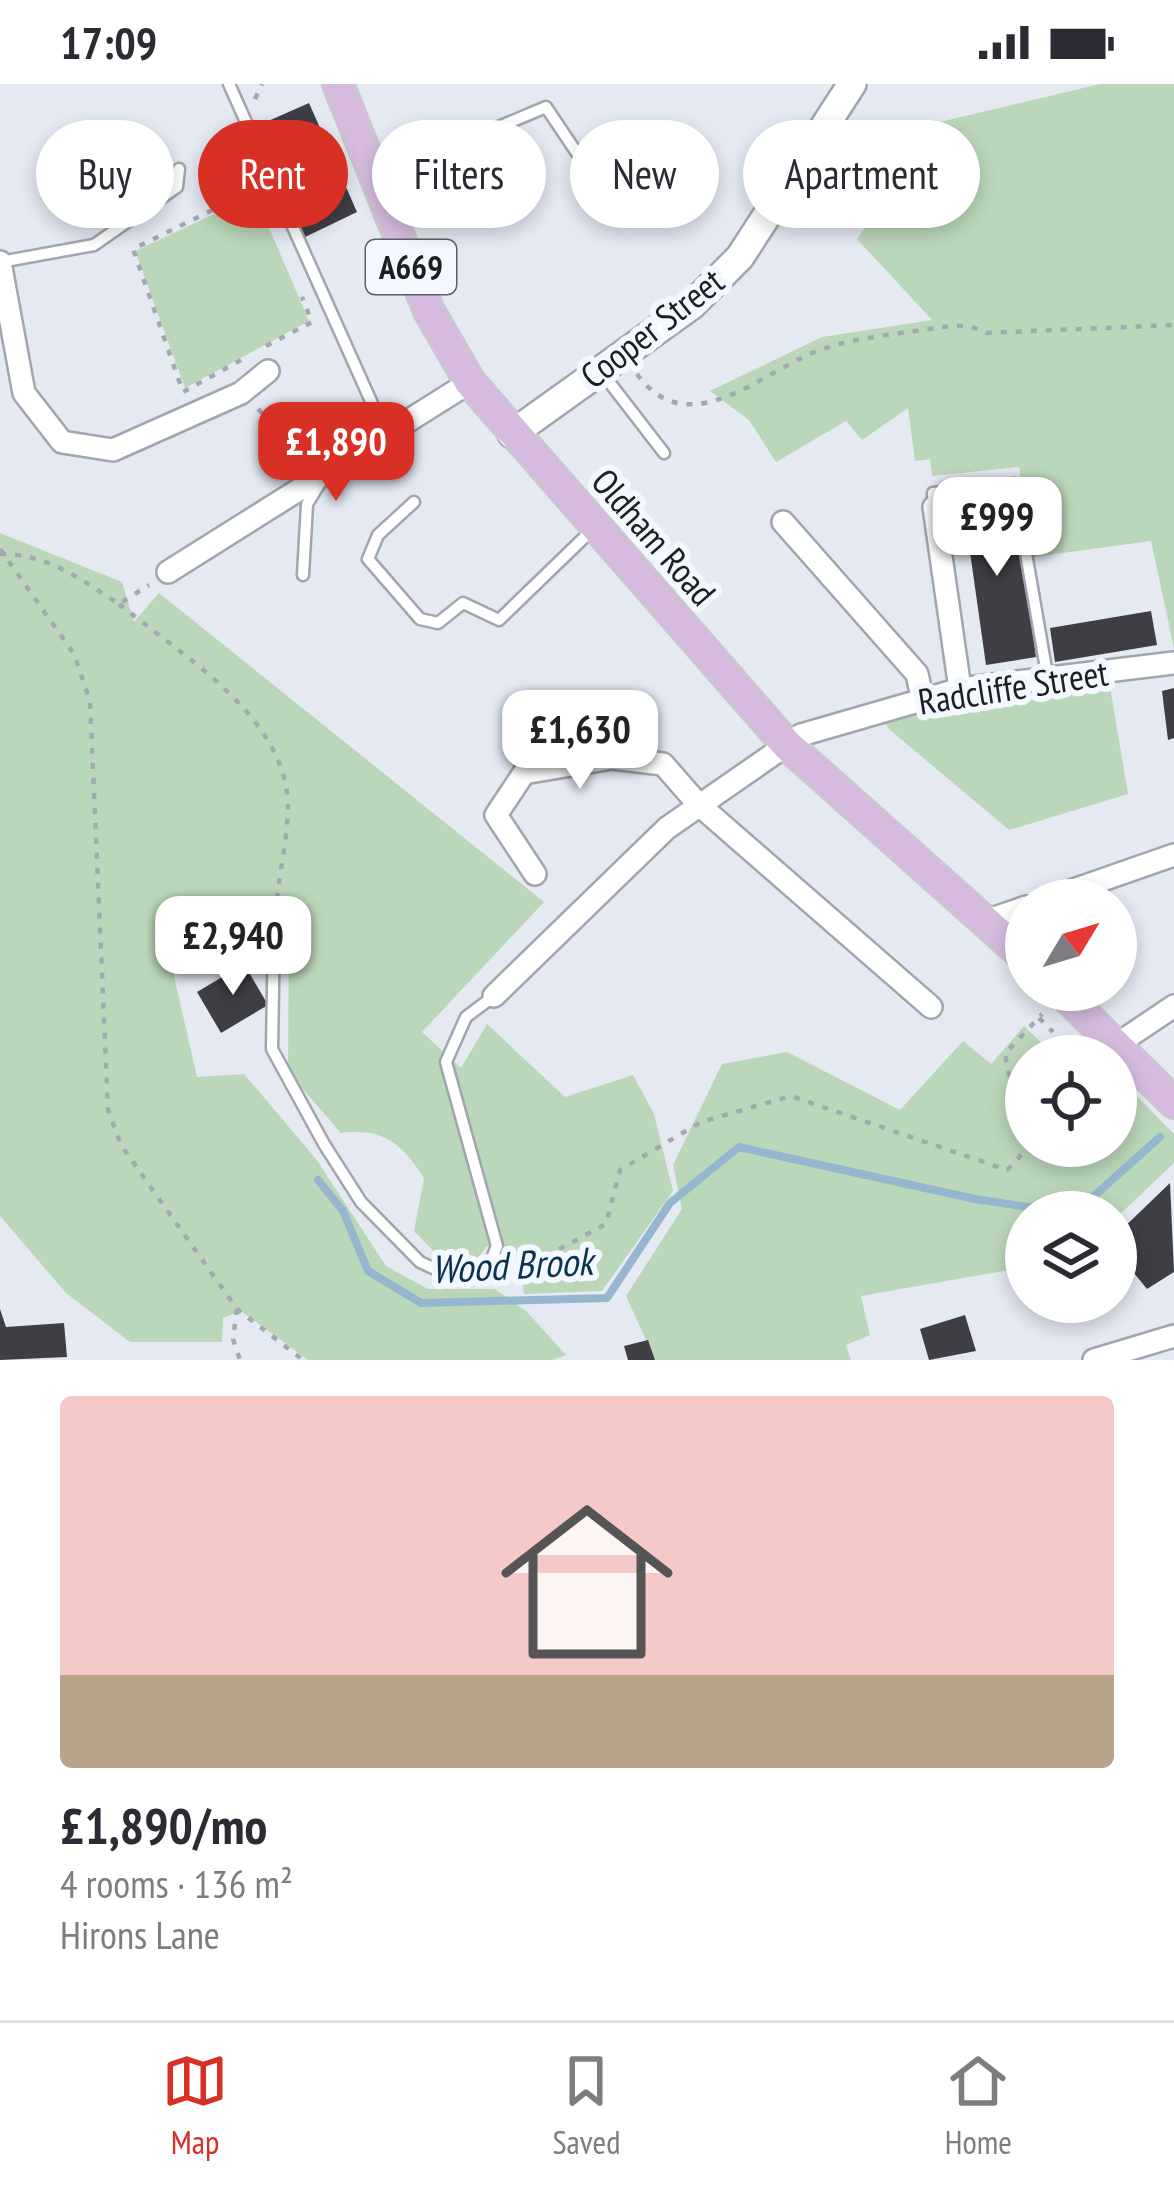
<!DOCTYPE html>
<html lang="en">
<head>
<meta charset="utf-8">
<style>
	:root { --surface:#fff; --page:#f7f7f7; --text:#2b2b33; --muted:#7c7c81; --line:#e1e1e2; --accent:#d93025 }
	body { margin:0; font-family:"PT Sans Narrow",sans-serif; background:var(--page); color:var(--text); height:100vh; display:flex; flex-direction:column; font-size:45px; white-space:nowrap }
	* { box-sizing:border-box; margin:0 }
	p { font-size:39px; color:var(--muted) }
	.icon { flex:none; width:66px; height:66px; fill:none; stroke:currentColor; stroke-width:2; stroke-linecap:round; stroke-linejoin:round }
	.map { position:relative; height:1276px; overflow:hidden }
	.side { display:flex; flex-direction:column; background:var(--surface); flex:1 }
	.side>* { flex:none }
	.guide { position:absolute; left:36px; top:36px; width:1104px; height:108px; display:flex; gap:24px }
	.needle { width:78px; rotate:52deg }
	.buttons { position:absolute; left:1005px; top:795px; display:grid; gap:24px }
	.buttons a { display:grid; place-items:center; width:132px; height:132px; border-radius:50%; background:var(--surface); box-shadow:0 6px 18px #0003; font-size:60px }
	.price { position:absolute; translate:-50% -102px; padding:0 27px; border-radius:24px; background:#fff; color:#222; font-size:39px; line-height:78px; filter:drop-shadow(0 3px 6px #0008) }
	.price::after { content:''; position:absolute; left:50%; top:72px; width:36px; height:27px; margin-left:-18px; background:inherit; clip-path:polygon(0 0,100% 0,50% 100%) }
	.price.current { background:var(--accent); color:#fff }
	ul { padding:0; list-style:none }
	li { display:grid; align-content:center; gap:24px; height:636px; padding:0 60px }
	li+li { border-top:3px solid var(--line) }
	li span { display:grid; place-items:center; height:372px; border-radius:12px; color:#555 }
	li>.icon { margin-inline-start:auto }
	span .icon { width:216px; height:216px; fill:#fffc; stroke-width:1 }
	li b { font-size:51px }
	.chip { padding:0 42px; border-radius:54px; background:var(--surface); box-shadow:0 6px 18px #0003; font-size:42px; line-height:108px }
	.chip.current { background:var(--accent); color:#fff }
	.status { display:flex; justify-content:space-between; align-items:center; height:84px; padding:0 60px; background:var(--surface); direction:ltr }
	.status svg { height:33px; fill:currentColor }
	.menu { display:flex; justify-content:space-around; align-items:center; height:168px; border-top:3px solid var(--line); background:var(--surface); font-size:33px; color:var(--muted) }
	.menu a { display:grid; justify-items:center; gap:6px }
	.menu .current { color:var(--accent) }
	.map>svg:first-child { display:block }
	.green { fill:#bbd7b9 }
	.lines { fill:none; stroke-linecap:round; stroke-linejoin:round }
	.stream { stroke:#96b6d0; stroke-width:8 }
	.building { fill:#3f3e45 }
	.lane-casing { stroke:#a1a5ad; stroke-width:15 }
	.street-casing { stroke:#a1a5ad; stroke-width:26 }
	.secondary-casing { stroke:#a1a5ad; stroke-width:32 }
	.primary-casing { stroke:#c9c9ca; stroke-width:34 }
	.path { stroke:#a4a8af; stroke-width:4.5; stroke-dasharray:6 9; stroke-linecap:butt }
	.lane { stroke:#fff; stroke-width:10 }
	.street { stroke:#fff; stroke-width:21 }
	.secondary { stroke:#fff; stroke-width:27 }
	.primary { stroke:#d6bbdf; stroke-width:30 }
	.labels { text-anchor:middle; stroke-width:12; stroke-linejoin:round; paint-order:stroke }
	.shield { fill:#f3f7fe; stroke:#5c5f63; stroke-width:3 }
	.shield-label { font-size:33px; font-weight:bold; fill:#1c1e21 }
	.street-label { font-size:36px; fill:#1c1e21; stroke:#f3f7fe }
	.water-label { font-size:39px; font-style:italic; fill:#0b334e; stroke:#f3f7fe }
</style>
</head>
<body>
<div class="status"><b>17:09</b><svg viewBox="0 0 49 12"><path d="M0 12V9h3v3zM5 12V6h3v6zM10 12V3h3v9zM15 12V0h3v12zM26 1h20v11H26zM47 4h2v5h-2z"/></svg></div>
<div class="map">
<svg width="1174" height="1276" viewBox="0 0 1174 1276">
	<rect width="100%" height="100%" fill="#e4e9f2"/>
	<g class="green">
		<path d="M1100 0H1174V564L1151 457 1033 473 1019 383 932 392 930 375 915 377 908 324 862 356 846 337 776 378 749 336 710 307 822 253 932 236 857 155 936 39Z"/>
		<path d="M255 111 309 237 185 304 135 167Z"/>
		<path d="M0 449 122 498 134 538 159 509 544 818 422 948 461 984 487 940 565 1013 633 991 654 1030 673 1107 602 1207 524 1210 519 1173 487 1162 479 1173 447 1181 414 1147 424 1094C401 1059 384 1044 341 1049L288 988 289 837 227 838 166 857 197 993 244 990 316 1075 386 1182 428 1205H495L526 1227 566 1271 552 1276H308L241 1227 223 1234 222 1258H130L66 1209 0 1132Z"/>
		<path d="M1110 603 1128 710 1009 746 889 645 882 633Z"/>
		<path d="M1024 942 1055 972H1026V1062H1116V991L1174 1050V1079L1116 1134V1128H1026V1183L861 1212 870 1251 846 1261 851 1276H655L626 1212 682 1125 673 1081 722 980 787 968 900 1026 963 957 991 980Z"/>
	</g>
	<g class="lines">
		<g class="stream">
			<path d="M318 1096 343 1127 368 1187 421 1219 607 1214 670 1119 739 1063 975 1115 1060 1128"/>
			<path d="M1076 1128 1160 1053"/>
		</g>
	</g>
	<g class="building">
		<path d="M309 19 357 128 303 154 281 92 297 84 283 50 272 55 266 38Z"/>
		<path d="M272 113 284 137 271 143 259 119Z"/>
		<path d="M1014 415 1036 573 986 581 970 468 959 470 949 428Z"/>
		<path d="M1151 527 1157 561 1055 578 1050 544Z"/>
		<path d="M1174 604V654L1168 656 1162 607Z"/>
		<path d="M244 880 268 921 221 949 197 908Z"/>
		<path d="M1170 1099 1174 1188 1147 1205 1125 1178 1116 1182V1151Z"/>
		<path d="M0 1225 6 1243 64 1239 67 1273 0 1276Z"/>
		<path d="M965 1231 976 1267 929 1276 920 1245Z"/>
		<path d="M648 1256 655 1276H628L624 1262Z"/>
	</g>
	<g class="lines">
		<g class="lane-casing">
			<g id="lane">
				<path d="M229 0 387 353"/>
				<path d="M380 93 546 23 591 90"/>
				<path d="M0 178 94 161 177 103 179 85"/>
				<path d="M603 290 664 369"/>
				<path d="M414 418 378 451 368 475 420 535 438 539 463 519 499 536 593 445"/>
				<path d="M934 423 933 409 1014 400 1048 596"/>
				<path d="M303 491 307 420 320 399"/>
				<path d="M274 842 272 965 324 1060 361 1118 420 1178 446 1190 488 1184 497 1162 446 978 466 933 494 912"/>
			</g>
		</g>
		<g class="street-casing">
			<g id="street">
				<path d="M0 178 24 309 62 358 113 366 241 309 268 287"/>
				<path d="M934 423 960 605"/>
				<path d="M783 438 917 590 922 613"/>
				<path d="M168 488 470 298"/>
				<path d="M535 790 496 731 524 689 612 674 663 680 698 720 931 923"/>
				<path d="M1045 816 1174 771"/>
				<path d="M986 837 1026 823"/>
				<path d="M494 912 667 744 801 651 960 605 1174 579"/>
				<path d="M1119 959 1174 922"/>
				<path d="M1094 1276 1174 1252"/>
			</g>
		</g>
		<g class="secondary-casing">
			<path id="secondary" d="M512 350 692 221 740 173 852 0"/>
		</g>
		<g class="primary-casing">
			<g id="primary">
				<path d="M338 0 429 227 470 298 787 661 1026 874"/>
				<path d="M1060 906 1174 1019"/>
			</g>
		</g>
		<g class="path">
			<path d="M255 15 262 0"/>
			<path d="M239 113 255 105 257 109"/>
			<path d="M266 262 312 238 302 213"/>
			<path d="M241 276 183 308 133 165 239 113 240 98 251 94"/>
			<path d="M637 290C689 362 763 286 820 266 853 254 889 251 922 246 947 243 964 237 986 249L1174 241"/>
			<path d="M258 325 305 372"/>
			<path d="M0 465 74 570 90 617 108 1026 121 1061 237 1225 303 1276"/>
			<path d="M0 470C46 469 82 496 119 520L149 501"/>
			<path d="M119 520C180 570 286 632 288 721 288 754 279 790 276 823"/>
			<path d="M1039 934 1053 948"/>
			<path d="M1026 1018 1009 991 1005 970 1042 930"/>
			<path d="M506 1183 516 1188 606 1140 620 1086 701 1038 791 1012 1007 1086 1030 1062"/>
			<path d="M237 1225 233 1255 240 1276"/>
		</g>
		<use href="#lane" class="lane"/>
		<use href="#street" class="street"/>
		<use href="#secondary" class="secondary"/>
		<use href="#primary" class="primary"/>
	</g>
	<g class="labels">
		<rect class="shield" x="366" y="156" width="90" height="54" rx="9"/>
		<g class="shield-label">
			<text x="411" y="195">A669</text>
		</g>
		<g class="street-label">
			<text transform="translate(652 244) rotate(-38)" y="13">Cooper Street</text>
			<text transform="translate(654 453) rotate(49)" y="13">Oldham Road</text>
			<text transform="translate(1013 603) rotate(-9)" y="13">Radcliffe Street</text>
		</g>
		<g class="water-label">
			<text transform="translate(512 1181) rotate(-3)" y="14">Wood Brook</text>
		</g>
	</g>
</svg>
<div class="buttons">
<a><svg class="needle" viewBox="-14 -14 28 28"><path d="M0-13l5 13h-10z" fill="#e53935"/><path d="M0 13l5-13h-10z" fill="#7c7c81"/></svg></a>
<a><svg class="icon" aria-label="locate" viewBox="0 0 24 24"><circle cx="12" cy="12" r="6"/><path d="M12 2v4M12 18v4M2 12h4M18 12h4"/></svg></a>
<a><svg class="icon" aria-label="layers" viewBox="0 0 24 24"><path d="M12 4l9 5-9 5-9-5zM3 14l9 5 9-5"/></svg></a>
</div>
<b class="price current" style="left:336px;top:420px">£1,890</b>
<b class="price" style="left:997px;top:495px">£999</b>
<b class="price" style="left:580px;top:708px">£1,630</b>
<b class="price" style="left:233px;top:914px">£2,940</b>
<div class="guide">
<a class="chip">Buy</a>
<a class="chip current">Rent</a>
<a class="chip">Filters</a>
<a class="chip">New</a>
<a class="chip">Apartment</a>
</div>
</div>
<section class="side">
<ul>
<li><span style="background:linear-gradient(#f6c9c9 75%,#b9a48a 0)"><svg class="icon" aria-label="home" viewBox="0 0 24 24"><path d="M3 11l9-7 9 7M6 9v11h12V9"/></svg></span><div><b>£1,890/mo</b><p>4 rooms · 136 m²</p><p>Hirons Lane</p></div></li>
</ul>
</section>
<nav class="menu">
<a class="current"><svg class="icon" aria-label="map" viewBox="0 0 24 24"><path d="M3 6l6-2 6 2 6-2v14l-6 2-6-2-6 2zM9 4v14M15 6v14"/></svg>Map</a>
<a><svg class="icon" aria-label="saved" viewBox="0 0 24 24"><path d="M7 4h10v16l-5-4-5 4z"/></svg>Saved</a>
<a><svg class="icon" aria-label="home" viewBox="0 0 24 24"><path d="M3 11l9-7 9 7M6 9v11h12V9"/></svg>Home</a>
</nav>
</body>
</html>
